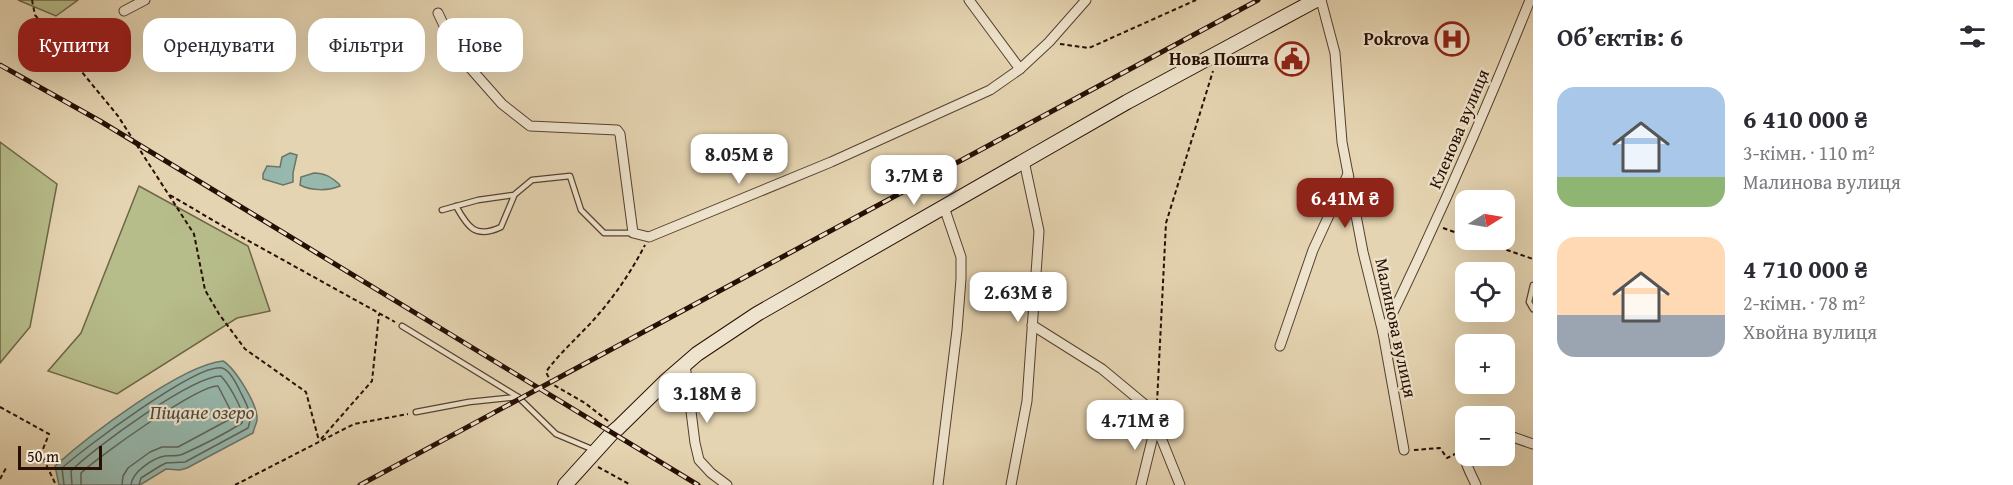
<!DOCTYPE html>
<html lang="uk">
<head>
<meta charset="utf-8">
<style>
	:root { --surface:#fff; --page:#f7f7f7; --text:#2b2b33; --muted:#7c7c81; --accent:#8f2418 }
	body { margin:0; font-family:"Gentium Book Plus",serif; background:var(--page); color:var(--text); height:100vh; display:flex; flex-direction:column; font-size:22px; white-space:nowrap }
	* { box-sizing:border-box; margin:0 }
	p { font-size:20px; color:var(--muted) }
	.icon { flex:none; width:33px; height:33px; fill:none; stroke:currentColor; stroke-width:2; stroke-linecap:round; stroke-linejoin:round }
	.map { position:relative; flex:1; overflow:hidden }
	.panel { display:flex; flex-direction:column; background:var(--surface); width:480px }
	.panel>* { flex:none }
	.banner { position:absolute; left:18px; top:18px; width:570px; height:54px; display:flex; gap:12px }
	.needle { width:39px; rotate:79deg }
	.tools { position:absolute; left:1455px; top:190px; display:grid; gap:12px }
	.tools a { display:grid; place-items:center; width:60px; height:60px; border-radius:12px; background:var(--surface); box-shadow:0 6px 24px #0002; font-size:30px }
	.scale { position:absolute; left:18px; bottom:15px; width:84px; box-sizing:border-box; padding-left:6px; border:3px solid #270f04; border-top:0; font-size:16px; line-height:21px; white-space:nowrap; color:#270f04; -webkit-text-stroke:4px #eee3cc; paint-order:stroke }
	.price { position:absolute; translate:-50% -51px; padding:0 14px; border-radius:12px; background:#fff; color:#222; font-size:20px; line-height:39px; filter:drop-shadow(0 2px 3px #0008) }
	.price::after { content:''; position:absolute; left:50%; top:36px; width:18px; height:14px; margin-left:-9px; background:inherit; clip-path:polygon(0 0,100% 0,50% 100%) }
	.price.selected { background:var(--accent); color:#fff }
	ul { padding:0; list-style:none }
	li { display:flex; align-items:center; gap:18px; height:150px; padding:0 24px }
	li span { display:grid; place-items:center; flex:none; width:168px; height:120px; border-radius:18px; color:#555 }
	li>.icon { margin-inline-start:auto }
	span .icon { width:72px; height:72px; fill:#fffc; stroke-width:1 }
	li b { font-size:26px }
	h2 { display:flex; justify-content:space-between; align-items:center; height:72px; padding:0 24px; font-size:26px }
	.chip { padding:0 21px; border-radius:18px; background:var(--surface); box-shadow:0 6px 24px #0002; font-size:21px; line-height:54px }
	.chip.selected { background:var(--accent); color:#fff }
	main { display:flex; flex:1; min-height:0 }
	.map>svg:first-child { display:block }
	.green { fill:#b6bc8a; stroke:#6e6647; stroke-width:1.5 }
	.water { fill:#96b8ad; stroke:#6a7469; stroke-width:1.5 }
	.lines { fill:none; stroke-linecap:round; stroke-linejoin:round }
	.shore { stroke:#5e6458; stroke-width:1.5 }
	.lane-casing { stroke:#56402f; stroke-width:7 }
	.street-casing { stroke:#56402f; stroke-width:11 }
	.secondary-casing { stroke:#270f04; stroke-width:16 }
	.path { stroke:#270f04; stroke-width:2; stroke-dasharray:4.5 3; stroke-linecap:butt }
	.lane { stroke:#eee3cc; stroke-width:4.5 }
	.street { stroke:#eee3cc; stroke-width:9 }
	.secondary { stroke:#eee3cc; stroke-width:14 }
	.rail-casing { stroke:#270f04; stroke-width:5 }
	.rail { stroke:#eee3cc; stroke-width:3; stroke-dasharray:9; stroke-linecap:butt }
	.labels { text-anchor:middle; stroke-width:4.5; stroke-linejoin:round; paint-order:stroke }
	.poi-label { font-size:18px; font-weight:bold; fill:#270f04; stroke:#eee3cc; text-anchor:end }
	.street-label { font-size:18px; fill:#270f04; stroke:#eee3cc }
	.water-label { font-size:20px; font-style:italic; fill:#4e4a3f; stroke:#eee3cc }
</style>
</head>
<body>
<main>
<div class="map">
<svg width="1533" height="485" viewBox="0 0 1533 485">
	<rect width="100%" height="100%" fill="#e5d4b1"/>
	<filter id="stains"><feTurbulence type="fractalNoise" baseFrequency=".00333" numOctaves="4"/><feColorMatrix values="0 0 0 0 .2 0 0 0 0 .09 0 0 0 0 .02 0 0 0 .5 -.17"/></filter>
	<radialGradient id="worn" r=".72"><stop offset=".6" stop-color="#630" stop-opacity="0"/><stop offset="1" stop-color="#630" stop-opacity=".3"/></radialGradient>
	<g class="green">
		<path d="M18 0H78L56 16Z"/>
		<path d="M0 142 57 184 30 327 0 363Z"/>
		<path d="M139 186 248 246 270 311 237 318 117 394 48 371 81 333Z"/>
	</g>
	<g class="water">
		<path d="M407 45 417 48V52L410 60 387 64 384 61 375 65H370L365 61 366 53C376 49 381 48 391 53L401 46Z"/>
		<path d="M290 153 297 155 293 173V182L283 185 263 179V174L267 166 280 167 282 157Z"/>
		<path d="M314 173C325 173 331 177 339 184L340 186C329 191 311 191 300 185L301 177Z"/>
		<path d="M223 361C235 368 258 405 257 419 257 423 254 428 253 433L187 468 180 470 166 469 140 485H59L55 466C87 437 181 365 223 361Z"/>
	</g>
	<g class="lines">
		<g class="shore">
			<path d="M64 485 62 468C83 449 198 362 222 368 230 370 236 383 239 389 245 402 254 414 248 428L185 462 166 463 160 466 141 478 139 485"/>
			<path d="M72 485 71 471C94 448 192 376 221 376 229 385 246 412 242 423 223 435 203 445 183 454 177 457 171 455 165 456 153 458 132 472 131 485"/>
			<path d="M81 485V473C99 456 198 385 218 386L233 415 232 418 178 447H162L150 452 128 468 123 476 122 485"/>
		</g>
		<g class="lane-casing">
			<g id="lane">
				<path d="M456 206C468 228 476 239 501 227L514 196"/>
				<path d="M442 210 478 200 514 195 532 180 570 176 581 210 604 233H633"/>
				<path d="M1533 285 1529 302 1533 309"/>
				<path d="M402 326 518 397 556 434 594 450"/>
				<path d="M416 412 469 402 518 397"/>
			</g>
		</g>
		<g class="street-casing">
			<g id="street">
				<path d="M969 0 1020 69"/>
				<path d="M1321 0 1335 53 1342 142 1363 252 1383 333 1404 450"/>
				<path d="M124 11 145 0"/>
				<path d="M438 13 457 53 502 104 530 126 617 130 620 134 633 233 649 237 831 162 990 90 1020 69 1049 42 1086 0"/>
				<path d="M1032 325 1102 369 1149 408 1180 485"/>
				<path d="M1383 333C1436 224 1485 113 1530 0"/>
				<path d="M1280 346 1313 250 1348 174"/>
				<path d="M685 364 695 443 699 460 711 473 727 485"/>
				<path d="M1504 434 1533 444"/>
				<path d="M1466 444C1460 457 1471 473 1476 485"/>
				<path d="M938 485 957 330 961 279V257L944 207"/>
				<path d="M1011 485 1027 401 1039 231 1024 161"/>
				<path d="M1141 485 1156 424"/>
			</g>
		</g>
		<g class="secondary-casing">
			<path id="secondary" d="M565 485 612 433 618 428 667 380 697 354 757 314 1127 102 1316 0"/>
		</g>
		<g class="path">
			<path d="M32 0 35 15 118 116 194 234 205 290 219 314 245 349 306 392 319 441"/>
			<path d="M1060 44 1089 48 1196 0"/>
			<path d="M170 195 238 235 395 322"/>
			<path d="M1443 228 1466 236"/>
			<path d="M1478 240 1533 259"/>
			<path d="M1157 403 1166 223 1213 71"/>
			<path d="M0 407 49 434 41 454 56 485"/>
			<path d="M608 421 585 403 552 384 546 372C558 355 569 346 583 331 608 306 629 276 645 245"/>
			<path d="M321 439 372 381 379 314"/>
			<path d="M1414 450 1440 448 1447 458 1455 454"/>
			<path d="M598 467 631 485"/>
			<path d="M0 479 6 468"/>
			<path d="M235 485 354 424 408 414"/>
		</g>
		<use href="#lane" class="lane"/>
		<use href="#street" class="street"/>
		<use href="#secondary" class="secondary"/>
		<g class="rail-casing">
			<g id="rail">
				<path d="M0 65 100 121 698 485"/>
				<path d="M360 485 1258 0"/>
			</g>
		</g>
		<use href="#rail" class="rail"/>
	</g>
	<defs>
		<g id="hospital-ring" transform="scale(1.725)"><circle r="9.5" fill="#eee3cc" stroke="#8f2418" stroke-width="1.5"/><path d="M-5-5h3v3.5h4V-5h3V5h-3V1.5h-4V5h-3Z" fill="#8f2418"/></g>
		<g id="civic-ring" transform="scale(1.725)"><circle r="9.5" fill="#eee3cc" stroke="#8f2418" stroke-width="1.5"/><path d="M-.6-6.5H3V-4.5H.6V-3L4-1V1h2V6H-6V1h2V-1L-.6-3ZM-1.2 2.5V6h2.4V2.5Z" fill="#8f2418"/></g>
	</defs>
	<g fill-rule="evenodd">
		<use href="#hospital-ring" x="1452" y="39"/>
		<use href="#civic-ring" x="1292" y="59"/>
	</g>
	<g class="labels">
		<g class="poi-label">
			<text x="1429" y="45">Pokrova</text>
			<text x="1269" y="65">Нова Пошта</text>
		</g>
		<g class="street-label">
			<text transform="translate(1459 129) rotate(-67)" y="6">Кленова вулиця</text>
			<text transform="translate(1396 328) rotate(78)" y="6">Малинова вулиця</text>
		</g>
		<g class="water-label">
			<text x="202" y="419">Піщане озеро</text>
		</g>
	</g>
	<rect width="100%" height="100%" filter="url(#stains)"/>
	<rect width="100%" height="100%" fill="url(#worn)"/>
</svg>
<div class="tools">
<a><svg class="needle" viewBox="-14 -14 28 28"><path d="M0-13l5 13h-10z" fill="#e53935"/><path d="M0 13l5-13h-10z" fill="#7c7c81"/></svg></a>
<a><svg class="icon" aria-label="locate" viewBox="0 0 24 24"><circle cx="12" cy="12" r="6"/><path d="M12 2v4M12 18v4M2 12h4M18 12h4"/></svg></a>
<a>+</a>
<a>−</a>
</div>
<div class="scale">50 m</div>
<b class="price" style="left:739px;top:185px">8.05M ₴</b>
<b class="price" style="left:914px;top:206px">3.7M ₴</b>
<b class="price selected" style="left:1345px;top:229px">6.41M ₴</b>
<b class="price" style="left:1018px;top:323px">2.63M ₴</b>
<b class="price" style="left:707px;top:424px">3.18M ₴</b>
<b class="price" style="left:1135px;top:451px">4.71M ₴</b>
<div class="banner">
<a class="chip selected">Купити</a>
<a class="chip">Орендувати</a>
<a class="chip">Фільтри</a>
<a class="chip">Нове</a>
</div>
</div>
<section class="panel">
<h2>Об’єктів: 6<svg class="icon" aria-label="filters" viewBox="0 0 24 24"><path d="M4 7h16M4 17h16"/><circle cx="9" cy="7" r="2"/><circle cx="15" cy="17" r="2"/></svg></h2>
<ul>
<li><span style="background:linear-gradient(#a9c7e8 75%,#8fb573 0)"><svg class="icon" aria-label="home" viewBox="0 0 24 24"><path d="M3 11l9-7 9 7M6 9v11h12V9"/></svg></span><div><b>6 410 000 ₴</b><p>3-кімн. · 110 m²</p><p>Малинова вулиця</p></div></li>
<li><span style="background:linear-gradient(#ffd9b3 65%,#9aa5b1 0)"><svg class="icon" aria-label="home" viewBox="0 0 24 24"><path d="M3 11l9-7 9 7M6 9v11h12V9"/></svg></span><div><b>4 710 000 ₴</b><p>2-кімн. · 78 m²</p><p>Хвойна вулиця</p></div></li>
</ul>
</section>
</main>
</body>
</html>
